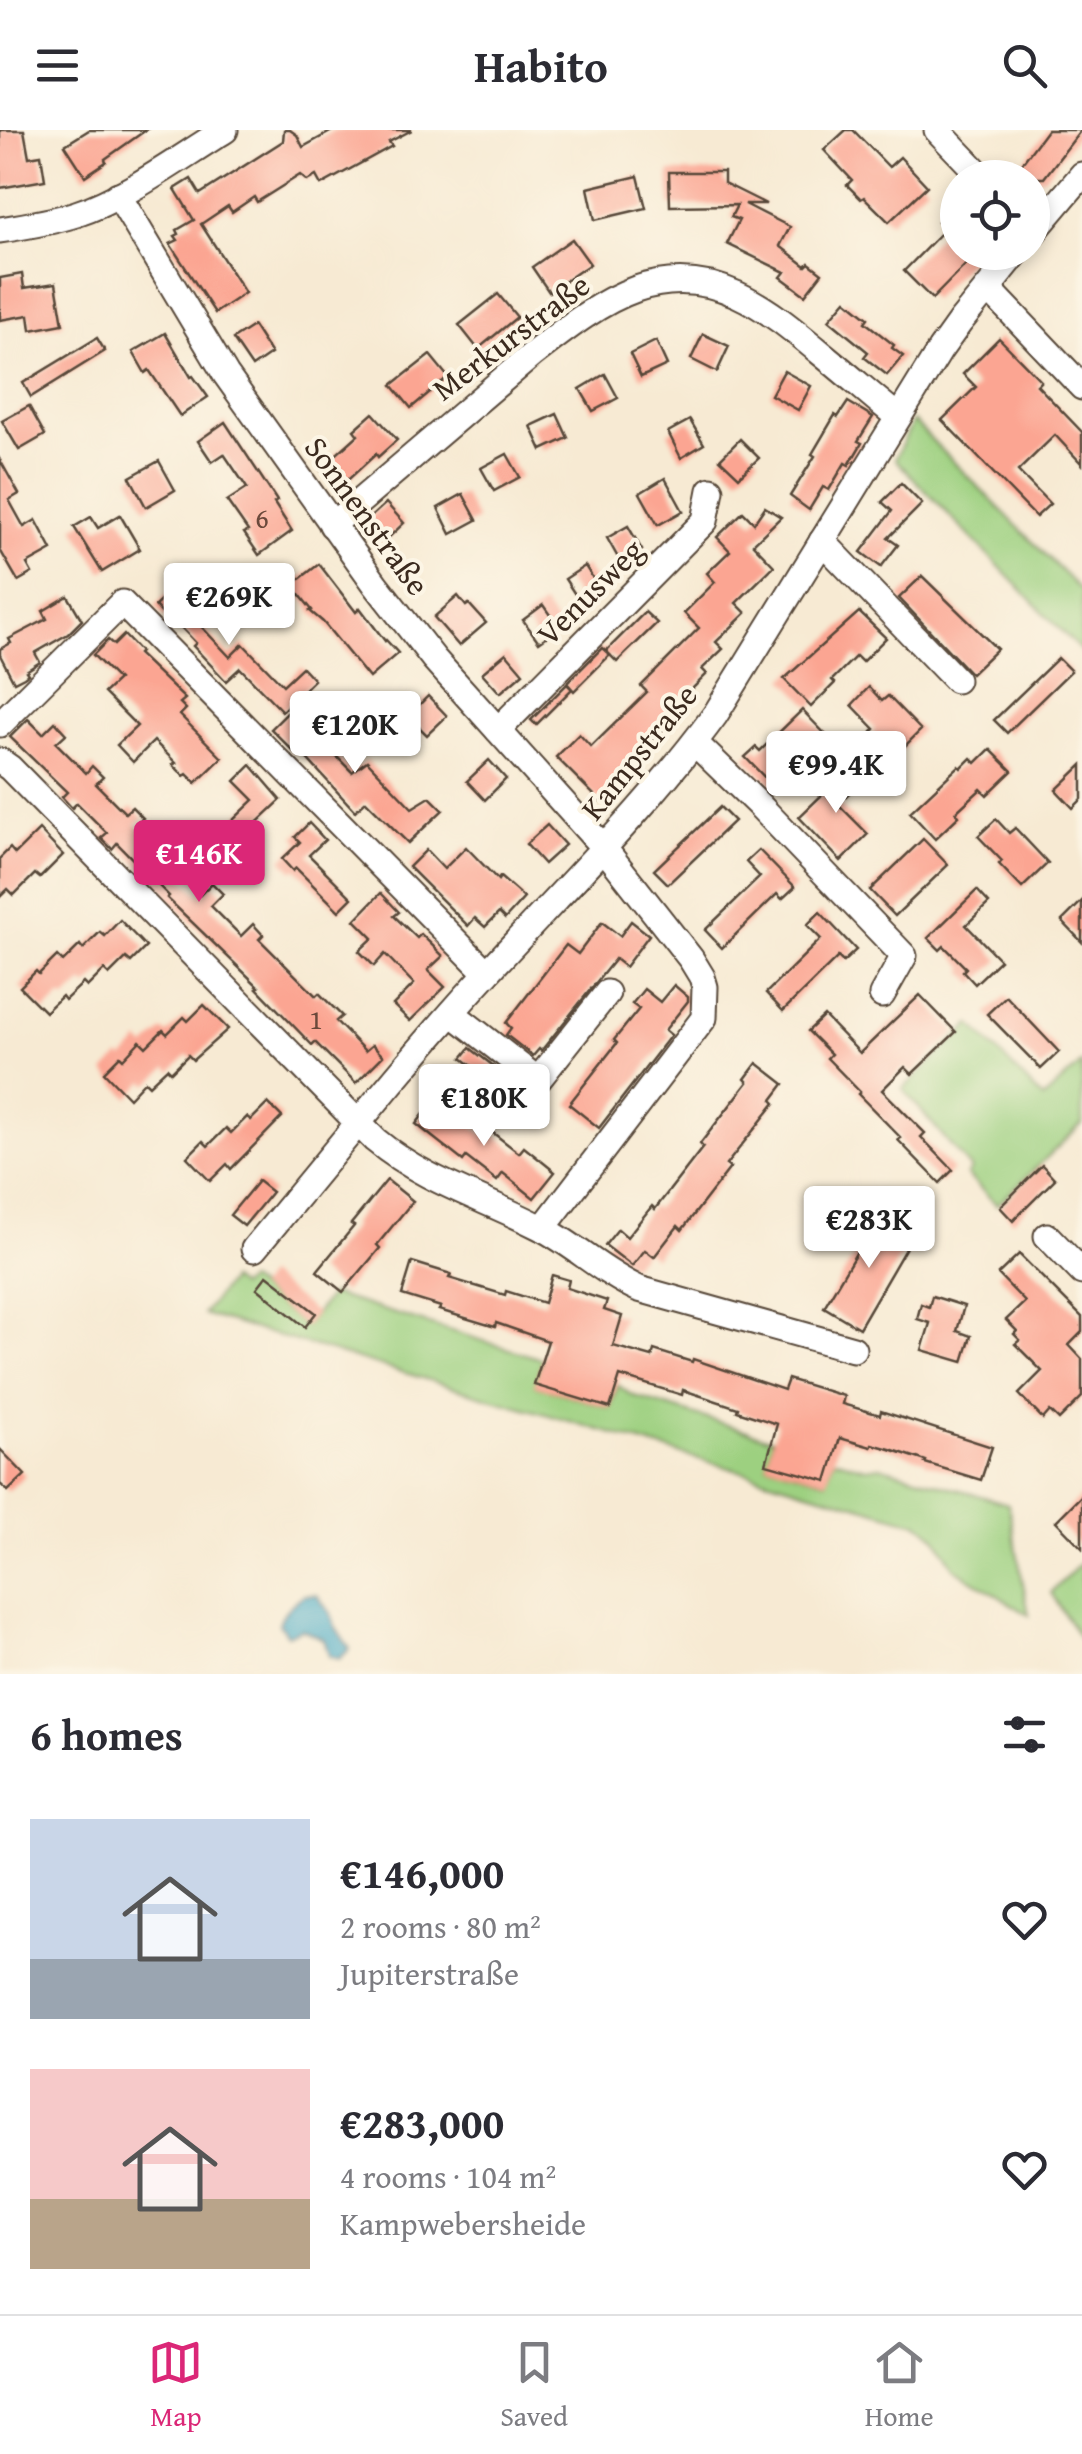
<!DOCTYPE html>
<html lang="en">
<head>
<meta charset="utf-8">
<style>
	:root { --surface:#fff; --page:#f7f7f7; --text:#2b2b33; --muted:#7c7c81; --line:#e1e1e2; --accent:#db2777 }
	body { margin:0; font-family:"Gentium Book Plus",serif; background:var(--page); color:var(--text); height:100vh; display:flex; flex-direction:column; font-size:38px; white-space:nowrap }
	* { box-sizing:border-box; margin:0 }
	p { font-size:32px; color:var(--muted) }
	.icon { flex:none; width:55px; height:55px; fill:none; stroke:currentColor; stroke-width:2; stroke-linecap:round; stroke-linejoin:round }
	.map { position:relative; height:1544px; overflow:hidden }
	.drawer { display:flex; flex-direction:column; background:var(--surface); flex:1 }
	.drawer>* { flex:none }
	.fabs { position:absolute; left:940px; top:30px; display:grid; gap:20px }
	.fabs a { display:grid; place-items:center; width:110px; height:110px; border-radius:50%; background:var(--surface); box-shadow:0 5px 15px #0003; font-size:50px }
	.price { position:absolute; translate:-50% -85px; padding:0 22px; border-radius:10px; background:#fff; color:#222; font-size:32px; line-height:65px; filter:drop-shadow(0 2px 5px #0008) }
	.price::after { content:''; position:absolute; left:50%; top:60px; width:30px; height:22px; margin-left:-15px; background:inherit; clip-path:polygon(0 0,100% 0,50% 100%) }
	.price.selected { background:var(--accent); color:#fff }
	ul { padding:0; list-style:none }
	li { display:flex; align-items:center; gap:30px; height:250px; padding:0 30px }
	li span { display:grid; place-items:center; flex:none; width:280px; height:200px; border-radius:0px; color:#555 }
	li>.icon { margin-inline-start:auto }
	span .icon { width:120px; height:120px; fill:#fffc; stroke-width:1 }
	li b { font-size:42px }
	h2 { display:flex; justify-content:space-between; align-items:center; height:120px; padding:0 30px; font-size:42px }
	header { display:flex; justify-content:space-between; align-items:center; height:130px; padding:0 30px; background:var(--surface); font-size:45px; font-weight:700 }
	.menu { display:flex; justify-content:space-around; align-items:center; height:140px; border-top:2px solid var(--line); background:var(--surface); font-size:28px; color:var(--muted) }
	.menu a { display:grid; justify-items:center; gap:5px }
	.menu .selected { color:var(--accent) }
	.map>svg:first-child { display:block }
	.green { fill:#9dd080; stroke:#6c7d4f; stroke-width:2.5 }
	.water { fill:#45a8c4; stroke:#406971; stroke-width:2.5 }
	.building { fill:#fba592 }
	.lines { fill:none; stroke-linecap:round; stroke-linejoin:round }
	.minor-casing { stroke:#574739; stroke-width:29 }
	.minor { stroke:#fff; stroke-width:25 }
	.labels { text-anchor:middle; stroke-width:8; stroke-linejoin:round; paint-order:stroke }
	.number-label { font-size:28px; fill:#6b493b }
	.street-label { font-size:32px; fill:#3b2a1e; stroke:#fcf5e5 }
</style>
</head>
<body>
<header><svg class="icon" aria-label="menu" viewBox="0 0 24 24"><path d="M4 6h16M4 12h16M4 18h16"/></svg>Habito<svg class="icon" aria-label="search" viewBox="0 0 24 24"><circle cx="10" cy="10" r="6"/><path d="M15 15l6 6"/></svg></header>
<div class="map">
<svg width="1082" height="1544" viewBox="0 0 1082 1544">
	<rect width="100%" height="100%" fill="#fcf5e5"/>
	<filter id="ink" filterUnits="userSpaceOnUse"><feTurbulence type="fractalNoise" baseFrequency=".01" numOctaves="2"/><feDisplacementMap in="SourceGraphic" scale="20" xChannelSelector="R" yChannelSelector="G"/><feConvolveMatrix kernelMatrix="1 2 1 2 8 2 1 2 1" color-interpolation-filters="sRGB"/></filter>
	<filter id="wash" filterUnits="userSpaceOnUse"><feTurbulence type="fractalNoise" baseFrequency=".0048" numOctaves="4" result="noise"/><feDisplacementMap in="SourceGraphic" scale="40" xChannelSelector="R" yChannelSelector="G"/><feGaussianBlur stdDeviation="2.25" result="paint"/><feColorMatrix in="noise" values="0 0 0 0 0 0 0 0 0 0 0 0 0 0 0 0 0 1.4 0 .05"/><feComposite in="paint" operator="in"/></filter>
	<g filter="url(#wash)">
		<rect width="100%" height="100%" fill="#f7ead3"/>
		<g class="green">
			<path d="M913 291 1082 462V522L895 329Z"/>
			<path d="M971 894 1043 969 1082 933V994L997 1075 967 1045 971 1039 903 959Z"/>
			<path d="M230 1150 239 1157 248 1151 305 1196 331 1164 542 1229 535 1255 610 1278 618 1255 631 1265 773 1309 767 1334 826 1351 834 1329 866 1338 880 1336 1008 1374 1029 1485 955 1439 936 1407 921 1394 203 1184Z"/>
			<path d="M1082 1432V1512L1051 1463Z"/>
		</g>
		<path class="water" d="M304 1465H317L330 1483 335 1496 350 1519 339 1529 329 1526 324 1509 302 1499 287 1505 279 1494C283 1480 292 1474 304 1465Z"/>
		<g id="blocks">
			<g class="building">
				<path d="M0 0H24L29 27 41 25 45 50 0 58Z"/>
				<path d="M89 0H146L105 29 106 32 85 46 65 15Z"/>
				<path d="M284 0H290L297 5 303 17 334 0H412L389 12 392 16 321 55 316 46 307 51 300 45 257 72 254 67 232 82 228 76 201 94 245 163 215 183 170 114 178 110 175 106 179 104 177 100 194 90 175 59 191 49 200 64 283 11Z"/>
				<path d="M846 0H853L889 37 900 27 927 56 889 92 864 67 861 69 847 55 852 50 824 20Z"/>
				<path d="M1047 0H1081L1044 48H1011Z"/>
				<path d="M669 42H724V53L766 74H745L790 97 780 116 806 136 809 133 822 143 805 165 781 147 785 142 727 114 739 90 731 87 737 75 670 76Z"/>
				<path d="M638 46 646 78 595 90 588 58Z"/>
				<path d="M958 74V122H978L932 169 904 141 945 99 938 92Z"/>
				<path d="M572 109 590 134 549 162 532 137Z"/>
				<path d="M22 144 24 158 56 153 63 194 31 200 29 185 0 190V148Z"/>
				<path d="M498 164 517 187 478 219 459 195Z"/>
				<path d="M846 170 868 188 865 192 894 215 892 218 903 226 887 245 864 227 868 222 829 190Z"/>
				<path d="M253 196 271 224 252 237 233 209Z"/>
				<path d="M165 203 191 247 193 246 208 267 180 286 149 240 145 243 133 222Z"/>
				<path d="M703 204 729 216 717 242 691 229Z"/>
				<path d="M97 208 105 221 31 267 23 253Z"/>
				<path d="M999 208 1041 251 1037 255 1082 302V334L1055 305 1018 341 1050 374 1036 387 942 290 976 257 963 244Z"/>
				<path d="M656 211 667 235 641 247 630 224Z"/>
				<path d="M430 225 448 247 411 278 392 255Z"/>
				<path d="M784 241 811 256 798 280 771 265Z"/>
				<path d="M605 244 618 268 593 281 580 259Z"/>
				<path d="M848 272 873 287 858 311 862 313 849 335 845 333 829 360 823 357 809 380 790 366 815 326 812 324 835 285 838 287Z"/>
				<path d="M29 276 45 305 19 320 2 291Z"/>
				<path d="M373 283 397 310 378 327 376 324 338 359 320 339 358 305 354 300Z"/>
				<path d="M557 284 568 308 542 320 531 296Z"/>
				<path d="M690 290 704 314 681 328 668 302Z"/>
				<path d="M225 292 277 371 274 373 292 401 259 425 244 403 248 401 227 371 247 358 224 324 212 332 198 311Z"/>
				<path d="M740 309 759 328 739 347 720 329Z"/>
				<path d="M507 324 520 347 494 361 481 338Z"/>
				<path d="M0 330 19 364 9 370 24 397 36 390 52 420 27 434 32 443 18 451 0 420Z"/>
				<path d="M159 331 175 360 146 377 130 347Z"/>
				<path d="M665 348 683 381 658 395 640 363Z"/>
				<path d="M901 353 922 374 888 408 898 415 881 437 861 422 892 381 882 372Z"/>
				<path d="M463 364 477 390 451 404 438 378Z"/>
				<path d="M386 373 404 393 383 413 364 393Z"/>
				<path d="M765 377 781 387 753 414 774 436 736 473 746 483 716 512 723 519 702 539 707 544 668 583 674 589 635 627 640 632 600 671 556 627 579 604 591 617 647 562 641 556 699 498 684 483 715 452 707 443 730 421 717 407 743 382 754 393Z"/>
				<path d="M120 385 140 419 102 442 74 397 91 387 98 398Z"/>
				<path d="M628 396 642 420 621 433 607 408Z"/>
				<path d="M319 434 356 482 360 478 385 511 386 510 398 523 369 548 323 492 310 481 312 480 292 455Z"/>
				<path d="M585 436 600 459 580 472 565 449Z"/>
				<path d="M922 446 997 519 971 544 899 468Z"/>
				<path d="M212 455 226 469 199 494 230 527 243 514 283 555 302 537 314 550 282 581 240 538 226 551 193 516 196 513 174 490 171 493 155 476 172 460 189 477Z"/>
				<path d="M68 466 82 490 68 504 35 523 40 532 26 541 28 544 24 547 14 552 0 525V519L11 513 9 509 47 489 43 481Z"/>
				<path d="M458 466 466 476 469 474 486 493 459 516 434 487Z"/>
				<path d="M543 475 559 498 539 512 523 490Z"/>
				<path d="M645 482 657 493 617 532 606 521Z"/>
				<path d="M859 482 886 508 862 532 856 526 832 550 835 553 811 577 784 549Z"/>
				<path d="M124 505 140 522 138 524 185 569 180 573 186 579 180 585 222 628 196 653 187 644 184 646 173 635 176 633 154 611 133 632 117 615 137 596 104 563 118 550 93 525 108 510 114 515Z"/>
				<path d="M602 518 610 525 574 561 567 553Z"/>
				<path d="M506 523 523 543 500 563 482 543Z"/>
				<path d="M1058 528 1071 541 1007 603 994 590Z"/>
				<path d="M567 554 572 559 536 595 531 590Z"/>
				<path d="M869 557 882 571 888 566 921 600 895 626 872 602 875 599 852 575Z"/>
				<path d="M428 566 447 586 427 605 408 586Z"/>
				<path d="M290 580 317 607 340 584 354 598 331 621 352 642 367 631 412 678 430 667 443 680 408 713 366 671 355 681 299 620 295 623 271 599Z"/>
				<path d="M802 580 828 607 775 658 745 627 756 617 760 621Z"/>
				<path d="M28 589 43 604 55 592 66 604 56 613 86 643 92 636 103 647 96 654 125 683 132 677 143 688 136 694 166 724 174 715 185 726 173 738 200 765 212 753 223 764 211 776 241 806 253 794 263 805 259 809 316 866 319 863 342 886 336 891 365 921 372 915 383 926 356 953 315 912 312 915 257 858 259 857 167 768 169 766 117 713 112 719 101 708 107 703 77 673 72 678 62 667 67 662 10 607Z"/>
				<path d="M990 619 1012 641 987 665 981 659 956 682 959 686 935 709 910 682 959 636 961 638 971 628 976 633Z"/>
				<path d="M489 630 506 649 485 670 467 651Z"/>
				<path d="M854 634 866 646 838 674 868 704 841 731 799 687Z"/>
				<path d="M251 635 281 670 245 704 232 691 254 670 235 651Z"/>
				<path d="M1082 635V669L1073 678 1056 660Z"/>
				<path d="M720 677 734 691 668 754 654 740Z"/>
				<path d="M996 689 1009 703 1015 698 1048 733 1022 758 999 734 1002 731 978 706Z"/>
				<path d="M309 693 325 710 309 725 352 768 339 781 296 738 293 741 282 729 300 712 295 707Z"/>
				<path d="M547 695 565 715 544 734 526 714Z"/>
				<path d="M39 700 63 725 40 748 35 744 14 765 8 759 0 767V728L10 718 15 724Z"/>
				<path d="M923 709 948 735 895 786 870 760Z"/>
				<path d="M466 717 498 750 500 747 524 768 505 789 499 783 485 797 475 788 468 796 409 737 426 720 444 739Z"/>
				<path d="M759 720 795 757 782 769 777 764 722 818 705 800 760 747 746 732Z"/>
				<path d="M977 760 989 773 966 795 1000 830 975 854 963 841 966 838 944 816 940 820 928 808Z"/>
				<path d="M381 763 399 782 394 786 417 808 421 804 443 826 428 840 445 857 410 891 393 875 414 854 385 824 374 836 359 821 373 808 355 790Z"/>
				<path d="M1082 771V812L1062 791Z"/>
				<path d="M820 782 856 820 843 832 838 827 783 881 766 863 821 809 807 795Z"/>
				<path d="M120 790 146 817 131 832 126 828 109 845 104 840 87 857 83 853 65 870 62 866 45 882 20 857 36 841 39 844 57 826 63 832 80 815 83 819 100 802 105 806Z"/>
				<path d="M631 791 649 805 625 837 615 829 541 921 539 919 533 926 506 905 511 898 506 893 566 815 578 824 602 792 620 806Z"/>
				<path d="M674 855 688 867V871L665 900 671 905 599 998 569 974 617 913 614 910 639 879 632 874 644 859 660 872Z"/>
				<path d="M920 865 956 902 912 944 905 937 882 960 925 1003 921 1007 953 1040 940 1053 898 1010 901 1008 858 964 860 962 827 928 831 924 808 901 824 886 860 923Z"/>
				<path d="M1006 866 1059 922 1041 939 987 884Z"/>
				<path d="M204 875 228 899 193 930 188 925 171 942 167 938 149 955 145 951 129 968 104 942 120 926 123 929 140 911 146 917 163 900 167 904 184 887 188 891Z"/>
				<path d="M470 918 530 964 522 975 462 928Z"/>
				<path d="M757 933 784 954 772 970 775 973 726 1035 730 1038 682 1100 678 1096 654 1127 645 1120 632 1136 605 1115 618 1099 627 1107 652 1076 655 1079 703 1017 700 1014 748 952 745 949Z"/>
				<path d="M437 967 484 1004 488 999 519 1023 524 1017 555 1042 534 1068 503 1043 497 1051 466 1027 463 1031 416 994Z"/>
				<path d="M268 973 282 987 231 1039 227 1034 210 1051 187 1027 203 1011 208 1016 226 998 231 1003 247 987 251 990Z"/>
				<path d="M1042 1035 1055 1049 1013 1091 1000 1077Z"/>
				<path d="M387 1050 413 1071 377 1115 380 1118 343 1162 317 1141 354 1096 351 1094Z"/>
				<path d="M258 1051 272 1062 244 1096 230 1085Z"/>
				<path d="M887 1086 912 1101V1107L859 1198 824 1177 874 1093 881 1097Z"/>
				<path d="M1019 1124 1082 1187V1202L1069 1215 1082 1229V1267L1059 1290 1050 1281 1043 1289 1019 1264 1042 1241 1015 1214 1020 1210 1014 1204 1017 1201 1006 1190 1025 1172 998 1144Z"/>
				<path d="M412 1132 451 1144 449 1148 505 1165 506 1161 544 1173 552 1145 569 1150 567 1158 607 1171 604 1180 622 1186 613 1216 652 1227 654 1220 692 1232 693 1229 784 1260 788 1249 844 1266 842 1274 880 1285 881 1281 992 1317 981 1350 925 1333 926 1331 890 1319 872 1314 871 1317 840 1308 827 1351 766 1334 777 1294 737 1281 738 1278 683 1260 682 1265 620 1246 610 1278 534 1255 548 1211 496 1193 495 1197 439 1180 441 1177 402 1165Z"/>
				<path d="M267 1145 316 1183 305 1197 257 1158Z"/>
				<path d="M932 1166 964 1176 957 1201 971 1206 963 1232 922 1220 930 1193 917 1189 921 1174 929 1177Z"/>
				<path d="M0 1319 25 1345 8 1361 0 1354Z"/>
				<path d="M1082 1365V1418L1056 1391Z"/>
			</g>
		</g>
	</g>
	<g filter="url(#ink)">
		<use href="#blocks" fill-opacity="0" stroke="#574739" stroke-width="2.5"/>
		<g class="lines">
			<g class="minor-casing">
				<g id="minor">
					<path d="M937 0 983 48"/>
					<path d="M118 65 226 245 376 455 434 529 603 717 691 829 702 847 705 857 704 888 543 1098"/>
					<path d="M0 100C26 96 51 92 76 84 126 68 179 28 225 0"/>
					<path d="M1032 104 1082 45"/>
					<path d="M988 158 1082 257"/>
					<path d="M332 395 533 224C564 200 599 172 636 159 713 133 767 178 821 223 847 244 872 266 898 287"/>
					<path d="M822 411 956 550"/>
					<path d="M0 594 122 473 487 843"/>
					<path d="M498 600 705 391 711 360"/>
					<path d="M695 613 759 675 904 826 882 865"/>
					<path d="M0 631 10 638 375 1010C424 1051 484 1068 540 1097 575 1115 603 1143 639 1159L853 1219"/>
					<path d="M452 883 538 950 607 863"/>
					<path d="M1047 1106 1082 1142"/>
					<path d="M254 1119C332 1026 407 930 489 841 566 757 648 676 715 585L940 220 960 192 1017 122"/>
				</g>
			</g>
			<use href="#minor" class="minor"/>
		</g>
	</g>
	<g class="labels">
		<g class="number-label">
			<text x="262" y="398">6</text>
			<text x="316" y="899">1</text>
		</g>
		<g class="street-label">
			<text transform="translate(511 207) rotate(-37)" y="11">Merkurstraße</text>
			<text transform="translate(367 386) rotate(54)" y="11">Sonnenstraße</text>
			<text transform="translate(590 462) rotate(-45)" y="11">Venusweg</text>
			<text transform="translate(639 622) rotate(-51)" y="11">Kampstraße</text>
		</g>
	</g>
</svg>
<div class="fabs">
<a><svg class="icon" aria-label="locate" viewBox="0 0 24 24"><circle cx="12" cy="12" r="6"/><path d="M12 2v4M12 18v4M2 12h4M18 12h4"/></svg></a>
</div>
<b class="price" style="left:229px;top:518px">€269K</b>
<b class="price" style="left:355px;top:646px">€120K</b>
<b class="price" style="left:836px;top:686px">€99.4K</b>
<b class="price selected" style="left:199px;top:775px">€146K</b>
<b class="price" style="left:484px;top:1019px">€180K</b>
<b class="price" style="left:869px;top:1141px">€283K</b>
</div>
<section class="drawer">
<h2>6 homes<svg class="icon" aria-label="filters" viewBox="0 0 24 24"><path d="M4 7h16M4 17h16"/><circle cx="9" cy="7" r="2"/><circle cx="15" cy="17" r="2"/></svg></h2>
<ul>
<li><span style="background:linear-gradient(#c9d6e8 70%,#9aa5b1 0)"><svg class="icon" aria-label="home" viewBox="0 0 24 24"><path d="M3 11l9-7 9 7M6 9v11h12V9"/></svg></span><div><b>€146,000</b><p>2 rooms · 80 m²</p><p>Jupiterstraße</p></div><svg class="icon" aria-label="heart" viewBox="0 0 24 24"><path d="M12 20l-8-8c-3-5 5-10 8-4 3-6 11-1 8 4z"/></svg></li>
<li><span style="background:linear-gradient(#f6c9c9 65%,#b9a48a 0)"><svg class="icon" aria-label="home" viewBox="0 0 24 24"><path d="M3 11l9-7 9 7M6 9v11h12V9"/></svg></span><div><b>€283,000</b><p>4 rooms · 104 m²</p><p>Kampwebersheide</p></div><svg class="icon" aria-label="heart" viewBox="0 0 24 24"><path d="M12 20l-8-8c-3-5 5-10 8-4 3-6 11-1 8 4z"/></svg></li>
</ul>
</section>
<nav class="menu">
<a class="selected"><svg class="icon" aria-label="map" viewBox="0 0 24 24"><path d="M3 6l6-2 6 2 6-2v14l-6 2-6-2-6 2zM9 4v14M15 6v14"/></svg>Map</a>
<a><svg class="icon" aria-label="saved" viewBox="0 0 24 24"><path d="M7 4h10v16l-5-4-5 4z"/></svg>Saved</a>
<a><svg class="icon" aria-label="home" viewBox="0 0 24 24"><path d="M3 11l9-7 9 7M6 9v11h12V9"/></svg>Home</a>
</nav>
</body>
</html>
